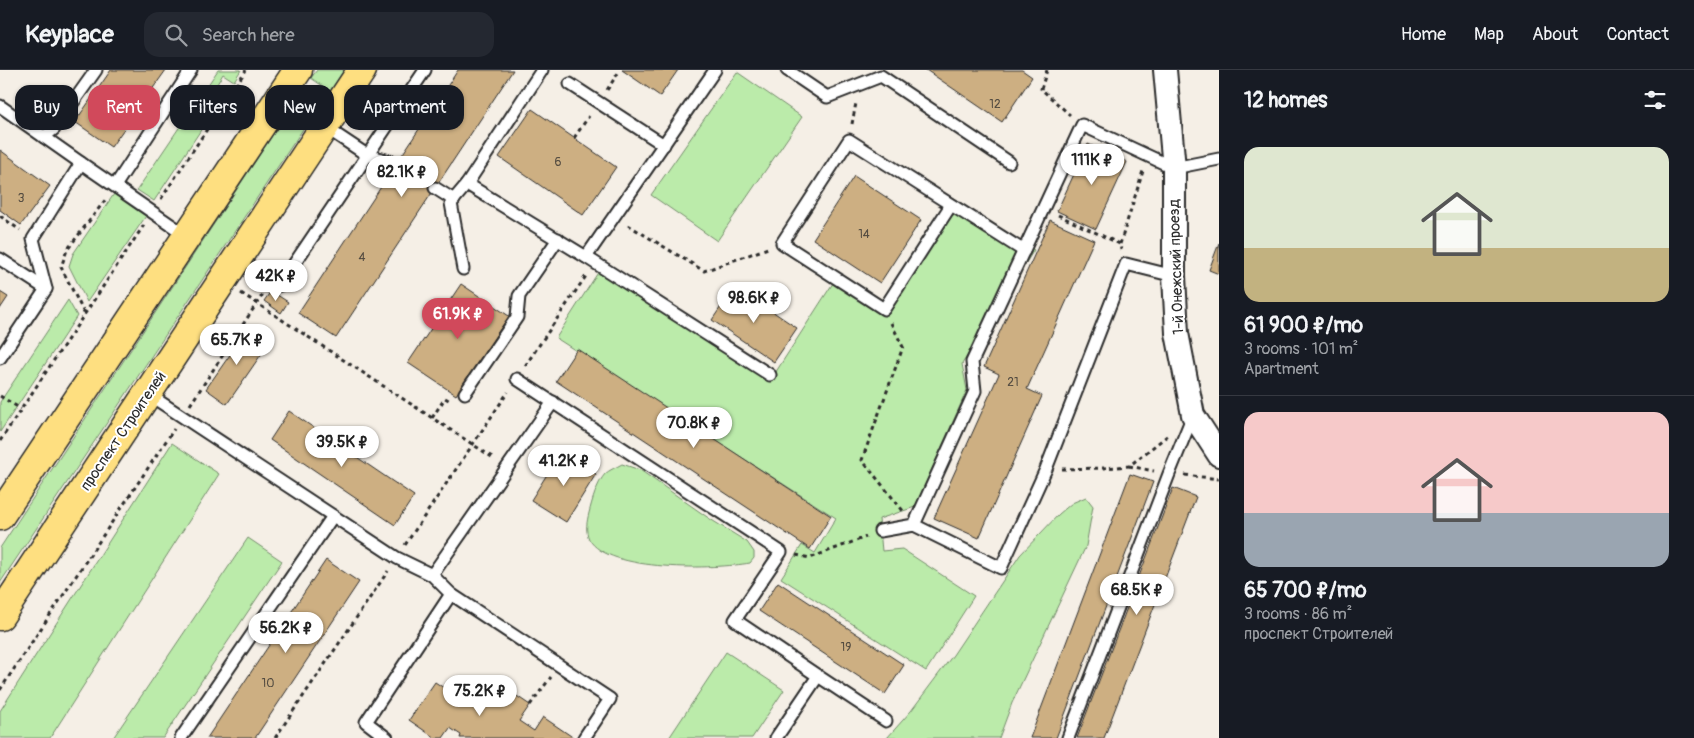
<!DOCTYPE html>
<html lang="en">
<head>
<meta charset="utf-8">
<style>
	:root { --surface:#171b24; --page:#242831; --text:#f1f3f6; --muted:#9ea1a6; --line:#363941; --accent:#d1495b }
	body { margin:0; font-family:Pangolin,sans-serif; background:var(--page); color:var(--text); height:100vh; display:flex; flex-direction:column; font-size:19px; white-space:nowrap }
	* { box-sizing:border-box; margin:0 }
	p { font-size:16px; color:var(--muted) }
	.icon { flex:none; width:28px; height:28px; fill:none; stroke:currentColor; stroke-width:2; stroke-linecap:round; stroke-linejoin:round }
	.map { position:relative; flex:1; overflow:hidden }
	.panel { display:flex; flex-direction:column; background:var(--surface); width:475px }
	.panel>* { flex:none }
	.guide { position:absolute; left:15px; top:15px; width:475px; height:45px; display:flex; gap:10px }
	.price { position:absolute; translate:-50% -42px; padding:0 11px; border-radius:18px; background:#fff; color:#222; font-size:16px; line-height:32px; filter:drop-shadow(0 1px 2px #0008) }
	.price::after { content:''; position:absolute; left:50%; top:30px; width:15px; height:11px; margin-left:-8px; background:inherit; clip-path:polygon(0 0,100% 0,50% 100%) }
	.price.selected { background:var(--accent); color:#fff }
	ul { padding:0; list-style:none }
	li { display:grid; align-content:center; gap:10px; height:265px; padding:0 25px }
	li+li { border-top:1px solid var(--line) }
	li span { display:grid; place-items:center; height:155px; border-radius:15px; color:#555 }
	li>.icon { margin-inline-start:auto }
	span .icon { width:90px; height:90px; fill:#fffc; stroke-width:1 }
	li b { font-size:21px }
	h2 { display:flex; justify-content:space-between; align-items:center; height:60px; padding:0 25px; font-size:21px }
	.tag { padding:0 18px; border-radius:15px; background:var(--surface); box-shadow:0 1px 4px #0004; font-size:18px; line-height:45px }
	.tag.selected { background:var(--accent); color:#fff }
	header { display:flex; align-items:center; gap:30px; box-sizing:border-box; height:70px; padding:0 25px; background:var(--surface); border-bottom:1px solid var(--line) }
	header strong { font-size:24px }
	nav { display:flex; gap:28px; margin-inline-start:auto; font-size:18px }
	.search { width:350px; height:45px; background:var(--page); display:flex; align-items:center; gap:12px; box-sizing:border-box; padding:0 18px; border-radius:15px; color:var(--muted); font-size:19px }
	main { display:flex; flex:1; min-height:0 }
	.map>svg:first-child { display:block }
	.green { fill:#bbebaa; stroke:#738b6a }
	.building { fill:#cdaf82; stroke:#2b2b2b }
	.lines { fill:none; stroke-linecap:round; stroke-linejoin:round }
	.lane-casing { stroke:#2b2b2b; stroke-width:15 }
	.street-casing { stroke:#2b2b2b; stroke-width:26 }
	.primary-casing { stroke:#2b2b2b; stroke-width:31 }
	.path { stroke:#2b2b2b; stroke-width:3; stroke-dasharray:4 4; stroke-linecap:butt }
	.lane { stroke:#fff; stroke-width:11 }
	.street { stroke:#fff; stroke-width:22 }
	.primary { stroke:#fedf80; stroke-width:28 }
	.labels { text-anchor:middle; stroke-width:4; stroke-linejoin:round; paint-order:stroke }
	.number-label { font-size:12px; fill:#544c41 }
	.street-label { font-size:15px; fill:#2b2b2b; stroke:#fff }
</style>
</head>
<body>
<header>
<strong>Keyplace</strong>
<div class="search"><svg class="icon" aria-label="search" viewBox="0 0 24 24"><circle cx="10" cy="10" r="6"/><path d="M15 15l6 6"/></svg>Search here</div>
<nav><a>Home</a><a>Map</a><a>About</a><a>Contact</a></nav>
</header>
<main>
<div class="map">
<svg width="1219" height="668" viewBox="0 0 1219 668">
	<rect width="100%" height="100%" fill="#f5efe6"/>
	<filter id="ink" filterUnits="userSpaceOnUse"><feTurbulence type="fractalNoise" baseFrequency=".02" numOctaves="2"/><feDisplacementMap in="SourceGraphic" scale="10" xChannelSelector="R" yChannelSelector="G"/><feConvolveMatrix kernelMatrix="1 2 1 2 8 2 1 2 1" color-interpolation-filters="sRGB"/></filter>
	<g filter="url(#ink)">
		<g class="green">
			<path d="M218 0H241L234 11 223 4 205 34 214 40 154 131 137 120Z"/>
			<path d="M317 0H344L330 21 311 8Z"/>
			<path d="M737 2 802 47 717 171 651 125Z"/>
			<path d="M295 31 313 44 0 513V478Z"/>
			<path d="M114 124 146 146 87 232 69 196 73 184Z"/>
			<path d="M953 128 1034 180 962 294 967 320 915 437 879 449 882 481 902 479 974 526 926 601 781 508 802 475 815 483 836 448 556 268 599 201 770 311 835 210 882 240Z"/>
			<path d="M68 230 77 246 0 362V332Z"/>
			<path d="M172 373 219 404 50 668H0V641Z"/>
			<path d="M622 394 640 400 710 449 747 472 754 482V488L750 493C716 499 608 503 589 469 585 460 587 451 589 443 592 431 597 413 605 404 609 400 617 397 622 394Z"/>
			<path d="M1086 427 1093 436 1086 476 1012 633 999 668H887L911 641 953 585 1020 485 1059 444 1072 433Z"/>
			<path d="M248 468 282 491 163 668H113Z"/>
			<path d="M726 582 784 620 752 668H669Z"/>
		</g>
		<g class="building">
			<path d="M111 0H166L111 77 75 52Z"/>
			<path d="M458 0H513L336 268 298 243Z"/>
			<path d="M622 0H678L660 26Z"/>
			<path d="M926 0H1022L1032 7 1002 52Z"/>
			<path d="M532 39 616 97 583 145 499 87Z"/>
			<path d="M1088 74 1127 92 1096 159 1057 141Z"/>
			<path d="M0 80 50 116 21 155 0 140Z"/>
			<path d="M854 106 921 150 880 213 813 169Z"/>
			<path d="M1050 150 1094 170 1027 319 1042 326 979 468 934 448 999 304 984 297Z"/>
			<path d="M1219 173V204L1209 200Z"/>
			<path d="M461 214 509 246 456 325 408 293Z"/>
			<path d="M735 216 797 258 774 292 712 250Z"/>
			<path d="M271 221 288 232 281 243 264 231Z"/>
			<path d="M0 222 8 227 0 239Z"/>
			<path d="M248 259 269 273 227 334 206 319Z"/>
			<path d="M577 279 831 446 810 479 556 311Z"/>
			<path d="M289 341 414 426 395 455 270 370Z"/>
			<path d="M561 382 596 404 566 452 531 430Z"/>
			<path d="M1130 404 1153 412 1056 668H1030Z"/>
			<path d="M1173 418 1196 427 1104 668H1077Z"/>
			<path d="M326 490 359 512 255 668H207Z"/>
			<path d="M778 512 904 595 885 624 759 541Z"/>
			<path d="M435 612 477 640 496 612 530 635 519 651 534 661 543 647 574 668H460L461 665 450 658 443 668H435L409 650Z"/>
		</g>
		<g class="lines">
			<g class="lane-casing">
				<g id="lane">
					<path d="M787 0 827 27 881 6 1009 92"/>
					<path d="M570 14 664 75"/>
					<path d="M0 36 81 93 33 169 46 219 0 288"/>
					<path d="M325 57 367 85 397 93"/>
					<path d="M44 67 54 59 96 0"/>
					<path d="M81 93 187 166"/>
					<path d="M467 114 586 187 715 0"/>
					<path d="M115 116 191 0"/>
					<path d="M435 118 454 130"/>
					<path d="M951 135 884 239 782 173 849 70 1024 181"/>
					<path d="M586 187 770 305"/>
					<path d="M0 189 46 219"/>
					<path d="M463 199 451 133 467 114 542 0"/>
					<path d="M280 215 425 0"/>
					<path d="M517 309 781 482 735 550 818 606 776 668"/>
					<path d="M465 323 517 247 519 226 558 169"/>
					<path d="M148 324 397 488 432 505 451 524 610 629 584 668"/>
					<path d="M914 455 975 321 972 292 1082 55 1174 98 1219 89"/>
					<path d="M880 461 914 455 1001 498 1046 399 1126 194 1174 206"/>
					<path d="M432 505 553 332"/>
					<path d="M818 606 886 651"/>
					<path d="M181 668 333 446"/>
					<path d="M387 668 366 652 451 524"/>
					<path d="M1068 668 1169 404 1193 345"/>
				</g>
			</g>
			<g class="street-casing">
				<path id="street" d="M1165 0 1174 98V206L1177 263 1193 345 1219 385"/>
			</g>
			<g class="primary-casing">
				<g id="primary">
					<path d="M0 446 298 0"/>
					<path d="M0 546 362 0"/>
				</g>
			</g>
			<g class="path">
				<path d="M1047 0 1041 19 1070 45"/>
				<path d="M607 20 620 0"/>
				<path d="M852 54 856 33"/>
				<path d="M574 68 589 46"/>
				<path d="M161 129 246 0"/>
				<path d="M1058 145 1120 174 1121 180"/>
				<path d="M0 146 20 160"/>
				<path d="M628 155 704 201 768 178"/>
				<path d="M1120 174 1143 101"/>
				<path d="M241 223 495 389"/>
				<path d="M84 243 61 197 67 180 106 129"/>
				<path d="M891 253 903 277 862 390 904 442"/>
				<path d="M525 296 586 206"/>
				<path d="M0 326 21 339"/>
				<path d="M190 335 265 221"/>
				<path d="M432 348 445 328 452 332"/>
				<path d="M0 371 144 155"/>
				<path d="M1129 396 1154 401"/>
				<path d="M1062 399 1104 398 1129 396 1167 366"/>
				<path d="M1185 405 1219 409"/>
				<path d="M405 475 508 322"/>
				<path d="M796 485 810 488 866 467"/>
				<path d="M0 620 174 359"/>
				<path d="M530 635 551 607"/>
				<path d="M275 668 388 501"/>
			</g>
			<use href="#lane" class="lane"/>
			<use href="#street" class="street"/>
			<use href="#primary" class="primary"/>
		</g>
	</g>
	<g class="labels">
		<g class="number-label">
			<text x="995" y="38">12</text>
			<text x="558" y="96">6</text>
			<text x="21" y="132">3</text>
			<text x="864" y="168">14</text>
			<text x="362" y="191">4</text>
			<text x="1013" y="316">21</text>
			<text x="846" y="581">19</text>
			<text x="268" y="617">10</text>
		</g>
		<g class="street-label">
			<text transform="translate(1176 197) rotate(-92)" y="5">1-й Онежский проезд</text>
			<text transform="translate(123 361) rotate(-56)" y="5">проспект Строителей</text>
		</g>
	</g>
</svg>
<b class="price" style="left:1092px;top:116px">111K ₽</b>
<b class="price" style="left:402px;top:128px">82.1K ₽</b>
<b class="price" style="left:276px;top:232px">42K ₽</b>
<b class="price" style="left:754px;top:254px">98.6K ₽</b>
<b class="price selected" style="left:458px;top:270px">61.9K ₽</b>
<b class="price" style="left:237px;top:296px">65.7K ₽</b>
<b class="price" style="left:694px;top:379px">70.8K ₽</b>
<b class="price" style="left:342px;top:398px">39.5K ₽</b>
<b class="price" style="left:564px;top:417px">41.2K ₽</b>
<b class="price" style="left:1137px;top:546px">68.5K ₽</b>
<b class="price" style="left:286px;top:584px">56.2K ₽</b>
<b class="price" style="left:480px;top:647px">75.2K ₽</b>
<div class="guide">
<a class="tag">Buy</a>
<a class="tag selected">Rent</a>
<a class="tag">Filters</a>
<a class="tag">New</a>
<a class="tag">Apartment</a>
</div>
</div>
<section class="panel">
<h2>12 homes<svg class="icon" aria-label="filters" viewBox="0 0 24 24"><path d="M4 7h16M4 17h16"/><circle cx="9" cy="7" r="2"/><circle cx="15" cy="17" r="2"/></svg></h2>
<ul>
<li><span style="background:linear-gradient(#dfe7d0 65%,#c2b280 0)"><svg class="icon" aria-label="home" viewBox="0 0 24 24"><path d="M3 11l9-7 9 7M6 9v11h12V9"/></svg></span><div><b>61 900 ₽/mo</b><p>3 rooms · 101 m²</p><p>Apartment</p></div></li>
<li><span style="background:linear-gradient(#f6c9c9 65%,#9aa5b1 0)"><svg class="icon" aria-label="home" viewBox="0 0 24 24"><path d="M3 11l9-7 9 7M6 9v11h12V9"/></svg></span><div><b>65 700 ₽/mo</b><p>3 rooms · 86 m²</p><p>проспект Строителей</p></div></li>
</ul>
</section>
</main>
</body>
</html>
